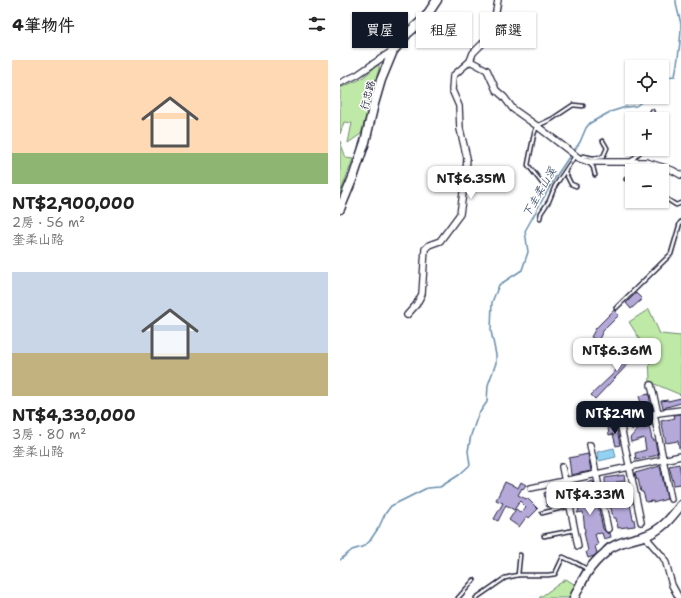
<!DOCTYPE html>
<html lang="zh-TW">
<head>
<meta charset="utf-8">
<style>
	:root { --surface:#fff; --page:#f6f6f6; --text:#222; --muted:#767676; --accent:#111827 }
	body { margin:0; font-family:"Shantell Sans","LXGW WenKai TC",sans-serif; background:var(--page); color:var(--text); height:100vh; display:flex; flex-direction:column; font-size:15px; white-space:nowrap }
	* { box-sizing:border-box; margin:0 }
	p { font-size:13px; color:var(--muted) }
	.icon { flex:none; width:22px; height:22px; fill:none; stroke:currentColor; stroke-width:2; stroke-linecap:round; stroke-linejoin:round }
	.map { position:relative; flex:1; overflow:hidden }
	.details { display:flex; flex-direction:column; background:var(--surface); width:340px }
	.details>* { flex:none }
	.top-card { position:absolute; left:12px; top:12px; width:269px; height:36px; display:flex; gap:8px }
	.buttons { position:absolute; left:285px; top:60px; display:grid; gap:8px }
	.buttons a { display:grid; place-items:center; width:44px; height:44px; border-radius:0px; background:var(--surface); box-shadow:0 1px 3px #0004; font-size:20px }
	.price { position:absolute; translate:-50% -34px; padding:0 9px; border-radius:8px; background:#fff; color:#222; font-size:13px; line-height:26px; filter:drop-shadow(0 1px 2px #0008) }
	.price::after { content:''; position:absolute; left:50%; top:24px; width:12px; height:9px; margin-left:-6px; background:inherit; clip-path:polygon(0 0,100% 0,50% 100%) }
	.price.active { background:var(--accent); color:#fff }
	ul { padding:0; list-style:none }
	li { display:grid; align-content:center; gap:8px; height:212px; padding:0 12px }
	li span { display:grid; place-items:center; height:124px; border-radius:0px; color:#555 }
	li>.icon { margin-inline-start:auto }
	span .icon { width:72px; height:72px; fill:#fffc; stroke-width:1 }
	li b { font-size:17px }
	h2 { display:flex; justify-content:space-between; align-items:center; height:48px; padding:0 12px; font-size:17px }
	.tag { padding:0 14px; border-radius:0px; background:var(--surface); box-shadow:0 1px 3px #0004; font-size:14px; line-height:36px }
	.tag.active { background:var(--accent); color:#fff }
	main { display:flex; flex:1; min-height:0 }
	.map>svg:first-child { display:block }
	.green { fill:#bee9a6; stroke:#708670 }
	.water { fill:#92d3f4; stroke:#658caa }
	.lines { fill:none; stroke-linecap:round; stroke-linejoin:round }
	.stream { stroke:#658caa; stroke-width:1.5 }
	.building { fill:#b5a9da; stroke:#22223b }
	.lane-casing { stroke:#22223b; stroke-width:5.5 }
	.street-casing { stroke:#22223b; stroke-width:8 }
	.secondary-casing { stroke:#22223b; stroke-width:11 }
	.lane { stroke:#fff; stroke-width:2.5 }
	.street { stroke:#fff; stroke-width:5.5 }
	.secondary { stroke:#fff; stroke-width:8 }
	.labels { text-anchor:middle; stroke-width:3; stroke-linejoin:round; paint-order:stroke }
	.street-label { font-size:10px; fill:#22223b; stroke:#fff }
	.water-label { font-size:11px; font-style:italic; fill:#445772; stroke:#fff }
</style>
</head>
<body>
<main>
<section class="details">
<h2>4筆物件<svg class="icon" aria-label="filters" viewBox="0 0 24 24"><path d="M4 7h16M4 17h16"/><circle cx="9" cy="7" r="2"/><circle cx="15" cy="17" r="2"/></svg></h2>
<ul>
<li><span style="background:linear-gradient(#ffd9b3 75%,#8fb573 0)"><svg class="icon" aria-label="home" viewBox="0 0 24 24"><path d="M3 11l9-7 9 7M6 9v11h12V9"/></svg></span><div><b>NT$2,900,000</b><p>2房 · 56 m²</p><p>奎柔山路</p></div></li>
<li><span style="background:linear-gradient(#c9d6e8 65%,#c2b280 0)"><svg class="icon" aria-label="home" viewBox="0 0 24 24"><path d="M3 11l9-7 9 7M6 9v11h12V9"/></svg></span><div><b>NT$4,330,000</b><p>3房 · 80 m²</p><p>奎柔山路</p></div></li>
</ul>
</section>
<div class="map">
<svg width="341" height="598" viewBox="0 0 341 598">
	<rect width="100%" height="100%" fill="#fff"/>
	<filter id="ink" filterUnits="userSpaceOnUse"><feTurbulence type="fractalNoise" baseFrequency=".025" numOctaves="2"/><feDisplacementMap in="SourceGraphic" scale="8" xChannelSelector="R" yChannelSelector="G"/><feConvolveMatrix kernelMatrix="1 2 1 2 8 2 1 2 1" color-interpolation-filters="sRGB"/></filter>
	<g filter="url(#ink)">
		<g class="green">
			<path d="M39 64V69L21 134 8 143 12 123 4 122 0 134V88L21 79Z"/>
			<path d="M0 141 6 158 13 159 0 194Z"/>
			<path d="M309 309 320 334 341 336V395L310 382 309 354 289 322Z"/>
			<path d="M226 579 234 584 236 598H199Z"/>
		</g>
		<path class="water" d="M274 448 276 457 259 461 257 452Z"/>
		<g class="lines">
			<g class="stream">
				<path d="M322 80 326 77 335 76C338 59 341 42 341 25 340 16 336 9 336 0"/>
				<path d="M234 151 240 142 246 128 250 123 270 112 286 107 296 106 308 97"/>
				<path d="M0 560 12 550 22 547 29 542 39 527 45 514 51 506 87 488 100 487 119 475 130 465 128 451 131 435 138 415 147 402 148 385 156 363V355L151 331 152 302 159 285 182 270 188 252 185 231 213 181 231 154"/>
			</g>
		</g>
		<g class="building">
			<path d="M296 293 302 299 291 309 286 303Z"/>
			<path d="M274 310 279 315 263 331 258 341 251 337 256 328Z"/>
			<path d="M299 344 303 347 290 362 255 399 251 395 271 376Z"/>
			<path d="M309 394 311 407H312L313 410 288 416 286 407 301 403 299 396Z"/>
			<path d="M341 398V403L323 408 321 401 328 400V401Z"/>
			<path d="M341 414V448H339L338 441 326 443 321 421 335 418 334 415Z"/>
			<path d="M309 420V421L311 420 312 425 309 426 312 439H313L314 441H315L318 455 296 460 295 453 306 450 304 438 291 442 290 438 299 428 292 430 291 426 292 425 291 424Z"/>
			<path d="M276 427V431L277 430 280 445 276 446 273 434 269 435 268 428Z"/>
			<path d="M248 454 251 471 231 475 229 458Z"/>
			<path d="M339 464 341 475V484L334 485 329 466Z"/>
			<path d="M320 466 327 499 313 503V501L306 502 303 492H301L298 479H297L295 473Z"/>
			<path d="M284 475 285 481 276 482 278 498 288 497 286 486H289L292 504H290L293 519H294L295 526 278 528 276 518H273L271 508H269L268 500H270V495L271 493 270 484H265V478Z"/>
			<path d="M253 481 263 529 268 534 270 533 271 537 264 539 262 533 255 534 258 545 255 546 257 553 254 556 248 558 246 552 248 551 244 532H245L243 512 237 513 239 510 237 502 240 499H239L238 493H232L231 490 237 489 236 484 249 483V482Z"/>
			<path d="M165 482 178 488 181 482 186 485 183 489 182 488 178 495 186 499 187 498 198 509 189 518 187 516 179 527 169 520 176 509 181 513 186 507 180 501 174 510 166 505 158 521 154 519 163 503 156 500Z"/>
			<path d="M211 491 213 498 224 496 225 504 207 507 204 493Z"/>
		</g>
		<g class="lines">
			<g class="lane-casing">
				<g id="lane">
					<path d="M312 111 314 119"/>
					<path d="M241 158 243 156 253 158 263 157 267 148 263 141"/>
					<path d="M291 161 303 149"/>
					<path d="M249 163 253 167 255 175"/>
					<path d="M225 172 231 184 236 186"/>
					<path d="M286 179 292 181"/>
					<path d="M207 185 205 187 188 165 194 134 197 126 212 119 233 105 243 106"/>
					<path d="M322 196 336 205 341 203"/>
					<path d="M200 218 201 213 209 201 215 186 235 156"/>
					<path d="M276 308 331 254 340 223 341 222"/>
					<path d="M202 513 230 506"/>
					<path d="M204 536 235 530"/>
					<path d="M178 575 180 555"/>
					<path d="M118 598 134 580"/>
					<path d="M136 598 165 578 178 575H208L215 574 223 557 236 563 247 569"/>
				</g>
			</g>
			<g class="street-casing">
				<g id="street">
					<path d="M158 0 152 34 133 53 130 61 147 70 156 90 164 97 173 109 197 126 240 159 249 162H306L332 170 341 175"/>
					<path d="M0 83 17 75 52 51"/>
					<path d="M67 315 76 305 82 294 85 249 89 245 100 241 120 214 126 172 127 158 120 129 119 106 112 90 113 76 130 61"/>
					<path d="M311 385 318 413"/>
					<path d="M314 414 331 499"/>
					<path d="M250 445 268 529"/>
					<path d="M222 467 238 546"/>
					<path d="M191 488 341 456"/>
					<path d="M301 522 280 422 318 413 341 410"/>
					<path d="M306 535 309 541 323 557 326 563 332 585 339 598"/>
				</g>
			</g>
			<g class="secondary-casing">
				<g id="secondary">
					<path d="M0 209 14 175 25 142 34 104 41 80 53 51 67 34 85 18 97 0"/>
					<path d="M234 598C243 579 248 567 265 553 267 551 269 548 272 547 282 541 294 539 304 536 321 531 331 518 341 505"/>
				</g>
			</g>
			<use href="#lane" class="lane"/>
			<use href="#street" class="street"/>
			<use href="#secondary" class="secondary"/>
		</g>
	</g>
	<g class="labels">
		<g class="street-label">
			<text transform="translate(27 95) rotate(-75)" y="4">行忠路</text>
		</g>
		<g class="water-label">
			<text transform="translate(199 192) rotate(-60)" y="4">下圭柔山溪</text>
		</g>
	</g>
</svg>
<div class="buttons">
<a><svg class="icon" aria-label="locate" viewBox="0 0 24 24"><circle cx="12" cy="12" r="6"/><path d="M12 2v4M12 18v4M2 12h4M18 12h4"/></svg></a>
<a>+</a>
<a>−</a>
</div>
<b class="price" style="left:131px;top:200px">NT$6.35M</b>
<b class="price" style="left:277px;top:372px">NT$6.36M</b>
<b class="price active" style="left:275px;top:435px">NT$2.9M</b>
<b class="price" style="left:250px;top:516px">NT$4.33M</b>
<div class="top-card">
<a class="tag active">買屋</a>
<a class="tag">租屋</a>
<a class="tag">篩選</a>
</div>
</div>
</main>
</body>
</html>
